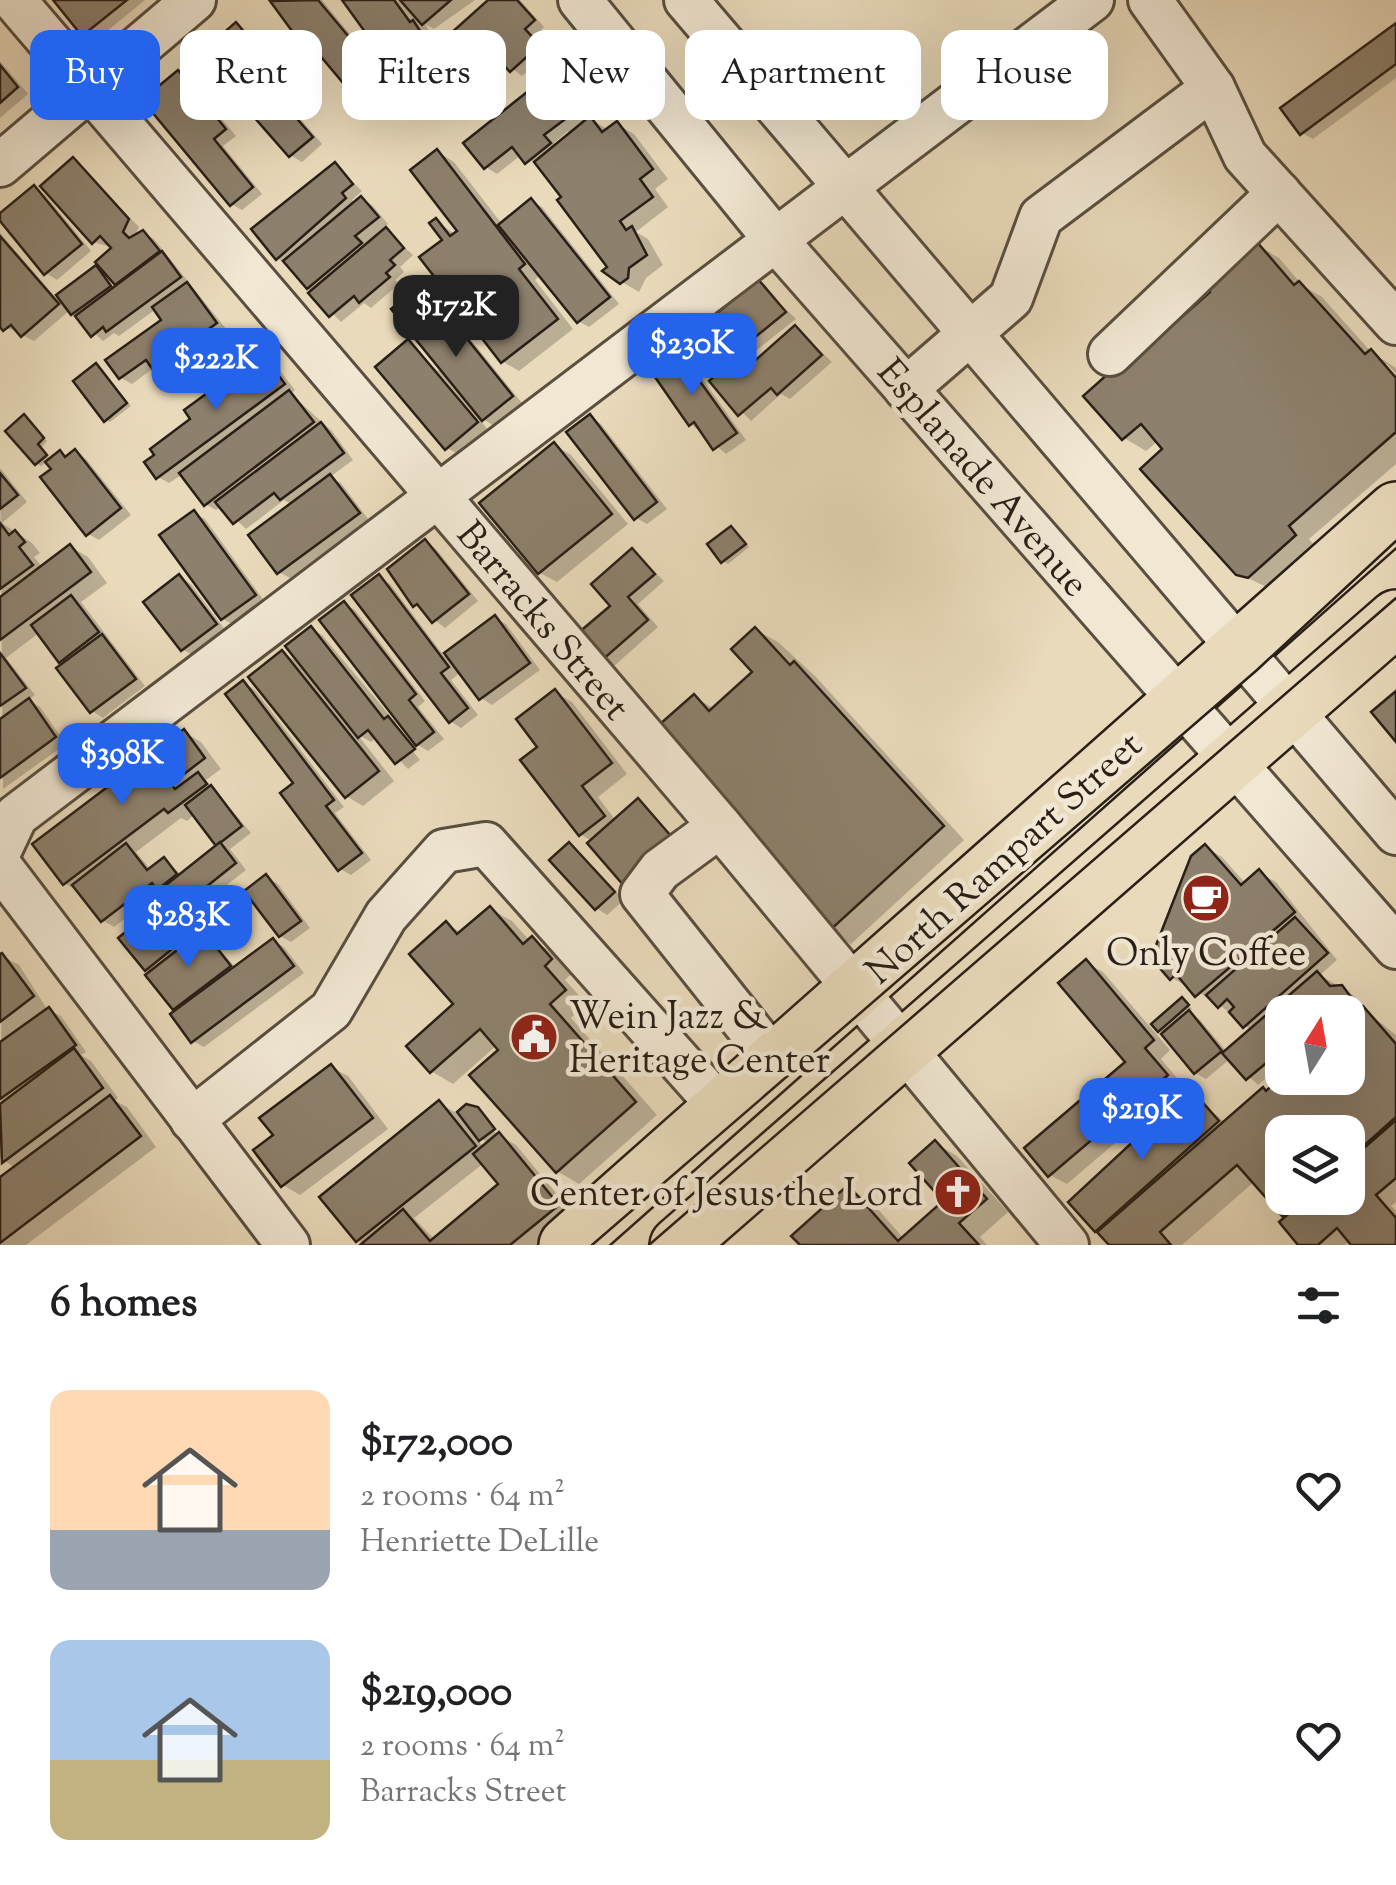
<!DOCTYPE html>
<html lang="en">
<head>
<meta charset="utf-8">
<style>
	:root { --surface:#fff; --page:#f2f2f2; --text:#202124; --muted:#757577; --accent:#2563eb }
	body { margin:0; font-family:"Sorts Mill Goudy",serif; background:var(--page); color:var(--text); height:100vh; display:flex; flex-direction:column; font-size:38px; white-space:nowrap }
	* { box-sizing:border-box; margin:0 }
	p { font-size:32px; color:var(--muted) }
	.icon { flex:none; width:55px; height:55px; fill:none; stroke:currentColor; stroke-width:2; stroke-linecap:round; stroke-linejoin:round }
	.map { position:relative; height:1245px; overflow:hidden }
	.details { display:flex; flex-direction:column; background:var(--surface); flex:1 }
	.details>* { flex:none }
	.top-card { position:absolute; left:30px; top:30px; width:1338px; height:90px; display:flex; gap:20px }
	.needle { width:65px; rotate:11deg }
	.buttons { position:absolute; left:1265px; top:995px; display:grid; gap:20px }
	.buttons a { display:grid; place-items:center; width:100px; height:100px; border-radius:20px; background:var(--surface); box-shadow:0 10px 40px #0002; font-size:50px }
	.price { position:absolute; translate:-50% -85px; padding:0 22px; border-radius:20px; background:var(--accent); color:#fff; font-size:32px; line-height:65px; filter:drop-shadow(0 2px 5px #0008) }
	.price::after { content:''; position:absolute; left:50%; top:60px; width:30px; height:22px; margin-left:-15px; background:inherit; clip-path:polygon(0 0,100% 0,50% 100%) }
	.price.active { background:#222; color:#fff }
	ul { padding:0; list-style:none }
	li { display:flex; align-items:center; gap:30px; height:250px; padding:0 50px }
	li span { display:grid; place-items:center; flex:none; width:280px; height:200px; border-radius:20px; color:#555 }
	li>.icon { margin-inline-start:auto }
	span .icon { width:120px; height:120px; fill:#fffc; stroke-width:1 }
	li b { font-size:42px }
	h2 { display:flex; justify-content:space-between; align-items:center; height:120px; padding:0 50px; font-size:42px }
	.tag { padding:0 35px; border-radius:20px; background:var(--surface); box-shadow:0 10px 40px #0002; font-size:35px; line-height:90px }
	.tag.active { background:var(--accent); color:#fff }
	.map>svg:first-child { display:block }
	.shadow { fill:#0003; fill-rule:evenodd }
	.building { fill:#8d806c; stroke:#291f16; stroke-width:2.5 }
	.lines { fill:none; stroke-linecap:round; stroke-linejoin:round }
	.minor-casing { stroke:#594e3f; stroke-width:48 }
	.major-casing { stroke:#291f16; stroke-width:60 }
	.minor { stroke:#f1e7d3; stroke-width:42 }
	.major { stroke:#e9dabb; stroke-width:55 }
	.tram { stroke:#291f16; stroke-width:2.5 }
	.labels { text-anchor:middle; stroke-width:9; stroke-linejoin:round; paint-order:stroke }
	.street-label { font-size:38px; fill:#291f16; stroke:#f1e7d3 }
	.poi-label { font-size:38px; fill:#291f16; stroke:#f1e7d3 }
</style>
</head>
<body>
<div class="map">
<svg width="1396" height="1245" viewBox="0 0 1396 1245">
	<rect width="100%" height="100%" fill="#e9dabb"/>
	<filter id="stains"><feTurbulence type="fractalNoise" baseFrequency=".002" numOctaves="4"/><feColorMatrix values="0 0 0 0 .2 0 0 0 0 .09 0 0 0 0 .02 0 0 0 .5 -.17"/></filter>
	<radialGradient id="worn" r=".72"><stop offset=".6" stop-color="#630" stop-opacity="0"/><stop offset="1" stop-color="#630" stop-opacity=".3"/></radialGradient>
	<g class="shadow">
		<path d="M56 0H145L95 41 84 34Z"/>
		<path d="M322 0 394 88 371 106 360 100 326 59 313 55 273 1Z"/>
		<path d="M345 0H475L434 29 425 24 454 70 462 62 492 0H520L544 27 535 36 549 52 522 76 505 63 475 89 461 81 466 90 436 112 419 102Z"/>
		<path d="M237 25 260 46 274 50 292 71 287 76 293 83 280 95 322 144 302 162 290 155 235 81 227 85 215 78ZM239 72 219 81V75Z"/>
		<path d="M1396 26V78L1313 139 1302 133Z"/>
		<path d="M0 61 28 94 0 118Z"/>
		<path d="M556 72 567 79 593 112 587 117 607 129 617 124 634 134 668 179 655 189 668 207 636 232 648 239 663 265 646 278 639 292 622 282 541 166 521 155 497 174 486 167ZM568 131 571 135 557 146 554 143Z"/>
		<path d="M178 73 189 80 236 136 223 146 262 194 242 210 231 204Z"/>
		<path d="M438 152 454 162 502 224 531 201 542 207 619 304 589 327 578 321 541 274 535 280 573 329 519 371 502 361 436 221 456 235 461 231Z"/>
		<path d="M73 160 139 227 134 238 143 233 154 239 227 330 165 374 154 368 132 384 121 378 165 320 156 309 119 336 114 333 103 341 70 310 34 341 0 324V233L56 298 97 268 108 274 114 248 93 242ZM108 274 119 286 115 289 105 276Z"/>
		<path d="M335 165 362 191 352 200 354 204 361 199 372 205 388 224 383 228 413 255 400 267 404 272 395 280 399 284 371 308 364 303 341 322 278 258Z"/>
		<path d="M34 188 45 195 91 251 57 280 46 273 0 217Z"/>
		<path d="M1257 245 1279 258 1303 286 1322 297 1372 353 1396 368V374L1387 364H1381L1396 382V464L1309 539 1317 548 1271 589 1237 573 1158 441 1146 451 1124 438 1087 396 1214 293Z"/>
		<path d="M758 282 796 319 749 356 739 350 710 372 689 360 746 440 726 454 691 424 676 351 697 363Z"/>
		<path d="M409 298 442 331 452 324 463 330 522 403 494 426 477 415 487 429 458 454 447 448 408 342 438 371 442 368Z"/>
		<path d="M796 328 832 362 790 399 781 394 751 421 712 381 740 357 753 366Z"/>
		<path d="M262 356 273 362 295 390 291 394 332 431 353 460 330 477 341 483 369 520 290 578 279 572 293 505 284 500 246 529 222 506 216 510 205 504 183 474 169 483 158 477 194 420Z"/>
		<path d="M97 366 131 406 110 422 105 420Z"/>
		<path d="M24 417 47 441 41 448 51 460 60 453 68 458 75 452 86 459 131 515 99 540 88 534 54 469 47 461 41 466 36 463Z"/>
		<path d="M590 417 601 424 667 509 647 524 636 518Z"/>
		<path d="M554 445 571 455 628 524 557 582 540 573 483 503Z"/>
		<path d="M0 468 27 502 2 523 32 543 40 553 34 557 43 568 71 547 88 557 107 583 81 602 145 686 103 718 92 711 66 664 40 632 6 658 35 695 28 700 40 707 66 744 3 789Z"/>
		<path d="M194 513 205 519 265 602 234 625 214 614Z"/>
		<path d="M731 529 749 547 728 564 723 561Z"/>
		<path d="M425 542 436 549 478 601 445 628 415 605Z"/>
		<path d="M633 551 664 581 638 604 658 627 614 666 603 659 614 606Z"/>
		<path d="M180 577 191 584 226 631 194 656 182 649Z"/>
		<path d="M379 577 390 584 444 656 495 618 506 624 540 670 492 705 481 698 461 672 451 680 478 715 461 728 450 721Z"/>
		<path d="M344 604 355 610 425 701 418 707 444 739 428 751 413 742 424 757 399 725 405 728Z"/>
		<path d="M311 629 322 635 396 723H391L420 760 408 769 377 737 371 742 357 734 394 781 363 806 346 796 282 653 302 664Z"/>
		<path d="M756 630 778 642 816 677 964 840 851 944 829 931 694 697 715 709 756 672Z"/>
		<path d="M244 683 255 690 344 807 335 813 371 860 351 875 340 869Z"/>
		<path d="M555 692 572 702 627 774 598 797 616 821 639 801 686 850 592 841 580 834Z"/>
		<path d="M184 732 201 742 221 769 206 780 251 833 230 849 246 870 200 906 217 927 207 935 236 968 273 941 284 947 304 973 204 1047 193 1041 147 969 174 897 162 890 114 927 102 920 82 894 64 883ZM195 814 220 847 183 876 164 860 151 870 136 852 181 818 187 821Z"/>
		<path d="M570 845 624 900 607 915 596 908Z"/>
		<path d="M1205 847 1222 857 1246 884 1259 873 1276 882 1337 960 1320 975 1353 995 1361 1004 1355 1016 1363 1009 1396 1035V1202L1391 1206 1396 1211V1245H1355L1351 1240 1345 1245H1302L1288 1217 1255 1181 1182 1245H1112L1096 1230 1167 1113 1176 1118 1197 1099 1228 1125 1283 1078H1348V1012H1282V1074L1276 1070 1258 1085 1230 1059 1206 1079 1195 1073 1155 1024 1183 1000 1192 1009 1188 1012 1200 1020 1227 1052 1252 1031 1216 1002 1172 978ZM1282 1132H1348V1198H1282Z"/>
		<path d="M267 877 278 884 310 928 291 942 280 936Z"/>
		<path d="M490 909 512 921 530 941 554 952 572 973 565 980 587 1004 571 1018 657 1115 579 1184 557 1171 497 1045 453 1084 431 1071 457 1004 447 924 462 933Z"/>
		<path d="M2 956 19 965 47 1009 61 1016 86 1052 81 1055 91 1061 118 1098 115 1101 127 1107 156 1147 26 1245H0V1180L16 1169 0 1157Z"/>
		<path d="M1086 963 1103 972 1170 1050 1161 1059 1183 1085 1067 1184 1050 1175 1129 1062Z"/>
		<path d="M331 1067 348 1076 388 1129 300 1195 283 1185 277 1136Z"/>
		<path d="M439 1103 458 1114 467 1107 483 1113 496 1134 516 1145 574 1215 538 1245H364L358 1240ZM474 1135 489 1143 484 1148ZM484 1163 502 1184 435 1240 414 1218Z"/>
		<path d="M935 1143 957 1156 1008 1212 980 1237 987 1245H803L848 1189 871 1201 904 1239 947 1201Z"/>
	</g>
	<g class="building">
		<path d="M53 0H127L82 36Z"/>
		<path d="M318 0 385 80 359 102 317 52 311 57 270 1Z"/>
		<path d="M342 0H394L410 22 413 20 451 79 417 104Z"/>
		<path d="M400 0H451L422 25Z"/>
		<path d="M488 0H517L535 20 525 29 540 45 510 72 495 56 462 85 449 70 459 62 441 42Z"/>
		<path d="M236 22 256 46 262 41 282 64 277 68 284 76 270 88 313 137 289 157 245 107 250 102 226 75 214 80 207 73 212 62 204 50Z"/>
		<path d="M1396 23V64L1300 135 1280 108Z"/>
		<path d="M0 65 18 87 0 103Z"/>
		<path d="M556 69 584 105 544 135 551 143 525 164 512 147 484 169 463 143Z"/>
		<path d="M178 70 226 129 214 139 253 187 230 206 142 100Z"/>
		<path d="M590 116 602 132 617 121 653 169 640 179 653 197 620 221 626 230 632 226 647 255 629 268 628 278 620 284 602 271 607 267 557 200 561 197 534 162Z"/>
		<path d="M437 149 525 264 519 269 558 319 501 363 419 257 442 240 429 223 436 218 450 236 457 231 410 170Z"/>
		<path d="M73 157 129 219 123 232 129 238 143 230 160 251 115 285 95 262 111 248 100 236 92 244 40 186Z"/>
		<path d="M335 162 353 184 342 193 346 198 276 260 251 229Z"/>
		<path d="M34 185 82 244 44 275 0 221V213Z"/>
		<path d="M361 196 379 217 355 236 362 243 307 289 283 261Z"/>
		<path d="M531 198 610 297 577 323 498 225Z"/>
		<path d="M386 227 404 248 390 260 395 265 386 273 390 277 359 303 354 296 329 317 308 293Z"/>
		<path d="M0 236 59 304 21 337 11 325 3 331 0 327Z"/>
		<path d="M1257 242 1294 285 1299 281 1365 354 1371 349 1396 378V432L1289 526 1296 535 1248 578 1236 575 1140 469 1162 449 1141 424 1122 440 1083 396 1146 340 1150 345 1210 292 1206 287Z"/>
		<path d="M162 251 181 277 106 332 103 327 91 337 75 316Z"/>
		<path d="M96 265 111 286 71 315 56 295Z"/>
		<path d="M758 279 786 312 737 352 729 344 697 368 680 344Z"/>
		<path d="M187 282 217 323 153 370 146 360 119 379 105 360 161 320 152 307Z"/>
		<path d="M409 295 439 331 452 320 513 396 482 421 391 309Z"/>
		<path d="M795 325 822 355 777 395 771 388 738 416 709 381 739 354 750 365Z"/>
		<path d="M408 339 478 422 445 450 375 367Z"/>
		<path d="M676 348 737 433 713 450 694 422 689 426 648 367Z"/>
		<path d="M262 353 285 384 156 479 144 462 154 455 150 449 190 419 184 410Z"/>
		<path d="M96 363 127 403 104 422 73 381Z"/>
		<path d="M289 390 314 422 204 506 179 473Z"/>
		<path d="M24 414 44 438 38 444 47 455 35 465 5 431Z"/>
		<path d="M590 414 657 502 634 520 566 432Z"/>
		<path d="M321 422 344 453 280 500 274 493 233 524 215 502Z"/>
		<path d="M554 442 612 514 538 574 479 503Z"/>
		<path d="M75 449 121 508 86 536 40 477 51 469 45 462 60 450 65 457Z"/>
		<path d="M0 473 18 495 0 509Z"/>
		<path d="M330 474 360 513 277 574 248 535Z"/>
		<path d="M194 510 256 595 221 620 159 535Z"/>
		<path d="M0 523 9 535 15 530 25 542 19 547 33 565 0 589Z"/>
		<path d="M731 526 746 544 721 563 707 544Z"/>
		<path d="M425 539 469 594 432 623 417 604 413 607 387 569Z"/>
		<path d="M70 544 91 572 0 640V597Z"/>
		<path d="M632 548 655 574 628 597 648 620 601 661 577 634 610 606 591 584Z"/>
		<path d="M179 574 217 624 181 651 143 602Z"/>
		<path d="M379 574 449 667 441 673 468 708 449 723 351 595Z"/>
		<path d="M71 595 99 632 59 663 31 625Z"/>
		<path d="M344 601 416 694 409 700 434 732 416 746 319 620Z"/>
		<path d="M495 615 530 663 479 700 444 653Z"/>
		<path d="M311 626 384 719 388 716 415 749 395 764 368 730 358 738 285 646Z"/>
		<path d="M755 627 790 665 794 661 944 826 827 933 659 725 694 694 709 711 752 672 731 649Z"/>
		<path d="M102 634 136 679 90 713 56 668Z"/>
		<path d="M282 650 379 771 345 798 248 677Z"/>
		<path d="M0 653 26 688 0 706Z"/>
		<path d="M243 680 334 800 326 806 362 853 338 871 280 793 293 783 225 694Z"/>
		<path d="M555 689 612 763 582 786 605 816 579 836 520 760 537 747 516 719Z"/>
		<path d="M1396 691V742L1371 712Z"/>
		<path d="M29 698 56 737 0 778V719Z"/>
		<path d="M184 729 205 758 171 784 175 789 198 772 207 784 168 813 164 809 63 885 32 844Z"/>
		<path d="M211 785 242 826 216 846 185 805Z"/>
		<path d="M638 798 677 843 625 887 587 843Z"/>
		<path d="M220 842 236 863 191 899 208 920 145 971 118 938 173 894 166 885Z"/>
		<path d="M569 842 615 892 595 910 549 860Z"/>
		<path d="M126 843 147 870 164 857 177 874 157 890 152 883 101 922 72 885Z"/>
		<path d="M1205 844 1241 885 1259 869 1295 912 1195 997 1176 974 1170 980 1151 958 1191 856Z"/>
		<path d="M266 874 301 921 279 937 244 891Z"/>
		<path d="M490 906 523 944 532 936 552 959 545 966 566 990 550 1004 636 1102 556 1173 469 1075 498 1050 480 1029 430 1073 406 1046 453 1004 409 954 446 921 457 934Z"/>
		<path d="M1295 917 1328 953 1243 1028 1229 1012 1234 1007 1227 999 1218 1008 1206 995Z"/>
		<path d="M203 930 231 966 173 1010 145 975Z"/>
		<path d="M273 938 294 966 191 1043 170 1014Z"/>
		<path d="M2 953 34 996 0 1022V954Z"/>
		<path d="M1086 959 1154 1040 1145 1048 1168 1075 1048 1177 1024 1148 1125 1062 1058 983Z"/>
		<path d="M1317 971 1330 986 1342 985 1351 997 1344 1010 1282 1012V1058L1270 1069 1265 1064 1246 1080 1222 1053Z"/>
		<path d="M1182 997 1189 1005 1158 1032 1151 1024Z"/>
		<path d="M1363 1006 1396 1044V1117L1348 1160V1132H1282V1198H1305L1283 1217 1237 1165 1160 1232 1171 1245H1109L1097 1232 1263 1087 1266 1091 1282 1076 1348 1078V1020Z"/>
		<path d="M49 1007 76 1045 0 1099V1042Z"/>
		<path d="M1189 1010 1222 1051 1194 1074 1161 1034Z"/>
		<path d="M74 1048 103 1088 2 1163 0 1104Z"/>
		<path d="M331 1064 373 1118 281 1187 253 1150 273 1135 259 1118Z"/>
		<path d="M110 1095 141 1136 0 1243V1177Z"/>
		<path d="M1197 1096 1219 1121 1095 1232 1068 1202 1167 1110 1173 1117Z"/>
		<path d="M439 1100 476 1146 356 1242 319 1197Z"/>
		<path d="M466 1104 478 1107 495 1129 479 1141 457 1112Z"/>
		<path d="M1396 1120V1178L1376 1195 1396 1218V1245H1351L1337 1228 1318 1245H1298L1279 1222 1307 1198H1348V1162Z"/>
		<path d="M499 1132 559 1205 510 1245H360L403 1209 430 1241 498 1184 473 1154Z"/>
		<path d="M935 1140 987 1199 959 1223 979 1245H800L791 1236 848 1185 898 1241 943 1201 909 1163Z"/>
	</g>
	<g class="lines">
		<g class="minor-casing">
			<g id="minor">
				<path d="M14 0 720 826 1067 1245"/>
				<path d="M580 0 774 238 1396 947"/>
				<path d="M686 0 1396 833"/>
				<path d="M1213 88 1245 156 1396 323"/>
				<path d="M0 165 194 0"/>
				<path d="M1110 354 1279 193"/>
				<path d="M906 389 1011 298 1041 217 1213 88 1150 0"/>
				<path d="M720 826 660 870 642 894 774 1060"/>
				<path d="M0 850 16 816 1092 0"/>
				<path d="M0 866 288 1245"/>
				<path d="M192 1120 331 1010 386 916 444 851 486 844 721 1108"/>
			</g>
		</g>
		<g class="major-casing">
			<g id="major">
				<path d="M567 1245 1396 510"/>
				<path d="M678 1245 1396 618"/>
			</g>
		</g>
		<use href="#minor" class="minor"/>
		<use href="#major" class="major"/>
		<g class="tram">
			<path d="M592 1245 1257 670 1396 541"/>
			<path d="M649 1245 1396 598"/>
		</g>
	</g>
	<defs>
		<g id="cafe-disc" transform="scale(2.5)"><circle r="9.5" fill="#8f2418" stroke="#f1e7d3"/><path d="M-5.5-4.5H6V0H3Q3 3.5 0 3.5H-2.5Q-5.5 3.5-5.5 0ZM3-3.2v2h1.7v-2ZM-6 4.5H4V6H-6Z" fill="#fff"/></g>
		<g id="civic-disc" transform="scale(2.5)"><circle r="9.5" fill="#8f2418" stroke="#f1e7d3"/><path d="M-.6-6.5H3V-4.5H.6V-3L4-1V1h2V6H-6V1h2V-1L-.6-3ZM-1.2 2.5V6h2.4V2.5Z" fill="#fff"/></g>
		<g id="church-disc" transform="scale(2.5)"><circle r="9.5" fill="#8f2418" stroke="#f1e7d3"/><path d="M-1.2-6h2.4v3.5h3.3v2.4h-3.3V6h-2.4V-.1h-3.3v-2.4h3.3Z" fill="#fff"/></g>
	</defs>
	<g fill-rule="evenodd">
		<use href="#cafe-disc" x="1206" y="898"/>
		<use href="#civic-disc" x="534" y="1037"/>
		<use href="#church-disc" x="958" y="1192"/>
	</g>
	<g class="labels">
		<g class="street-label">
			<text transform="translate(984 477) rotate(49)" y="13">Esplanade Avenue</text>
			<text transform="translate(544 620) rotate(50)" y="13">Barracks Street</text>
			<text transform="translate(1003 857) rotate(-42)" y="13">North Rampart Street</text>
		</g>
		<g class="poi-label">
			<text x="1206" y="965">Only Coffee</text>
			<text x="569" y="1028" text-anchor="start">Wein Jazz &amp;<tspan x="569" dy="44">Heritage Center</tspan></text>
			<text x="923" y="1205" text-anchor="end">Center of Jesus the Lord</text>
		</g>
	</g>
	<rect width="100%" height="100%" filter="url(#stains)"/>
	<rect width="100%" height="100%" fill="url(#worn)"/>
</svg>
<div class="buttons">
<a><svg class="needle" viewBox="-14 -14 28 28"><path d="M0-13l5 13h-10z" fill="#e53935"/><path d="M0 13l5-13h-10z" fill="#757577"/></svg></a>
<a><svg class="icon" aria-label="layers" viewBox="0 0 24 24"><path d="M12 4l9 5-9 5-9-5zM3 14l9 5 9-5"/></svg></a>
</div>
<b class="price active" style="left:456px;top:360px">$172K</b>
<b class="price" style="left:692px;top:398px">$230K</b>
<b class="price" style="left:216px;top:413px">$222K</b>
<b class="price" style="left:122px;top:808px">$398K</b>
<b class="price" style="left:188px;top:970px">$283K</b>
<b class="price" style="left:1142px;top:1163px">$219K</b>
<div class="top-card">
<a class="tag active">Buy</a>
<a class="tag">Rent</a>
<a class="tag">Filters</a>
<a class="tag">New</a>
<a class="tag">Apartment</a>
<a class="tag">House</a>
</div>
</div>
<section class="details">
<h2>6 homes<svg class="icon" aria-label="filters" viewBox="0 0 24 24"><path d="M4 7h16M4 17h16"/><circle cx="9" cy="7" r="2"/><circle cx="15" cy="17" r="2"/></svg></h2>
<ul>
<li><span style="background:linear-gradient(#ffd9b3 70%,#9aa5b1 0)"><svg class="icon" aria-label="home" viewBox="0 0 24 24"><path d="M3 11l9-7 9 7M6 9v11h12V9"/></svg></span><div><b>$172,000</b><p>2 rooms · 64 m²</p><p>Henriette DeLille</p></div><svg class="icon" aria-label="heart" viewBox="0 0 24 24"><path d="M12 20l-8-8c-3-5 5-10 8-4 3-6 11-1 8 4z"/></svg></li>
<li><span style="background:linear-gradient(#a9c7e8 60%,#c2b280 0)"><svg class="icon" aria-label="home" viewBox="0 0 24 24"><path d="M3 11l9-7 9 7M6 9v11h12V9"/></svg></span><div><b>$219,000</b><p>2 rooms · 64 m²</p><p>Barracks Street</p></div><svg class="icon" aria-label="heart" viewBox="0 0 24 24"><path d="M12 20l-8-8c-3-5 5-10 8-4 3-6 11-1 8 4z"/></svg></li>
</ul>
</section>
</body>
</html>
